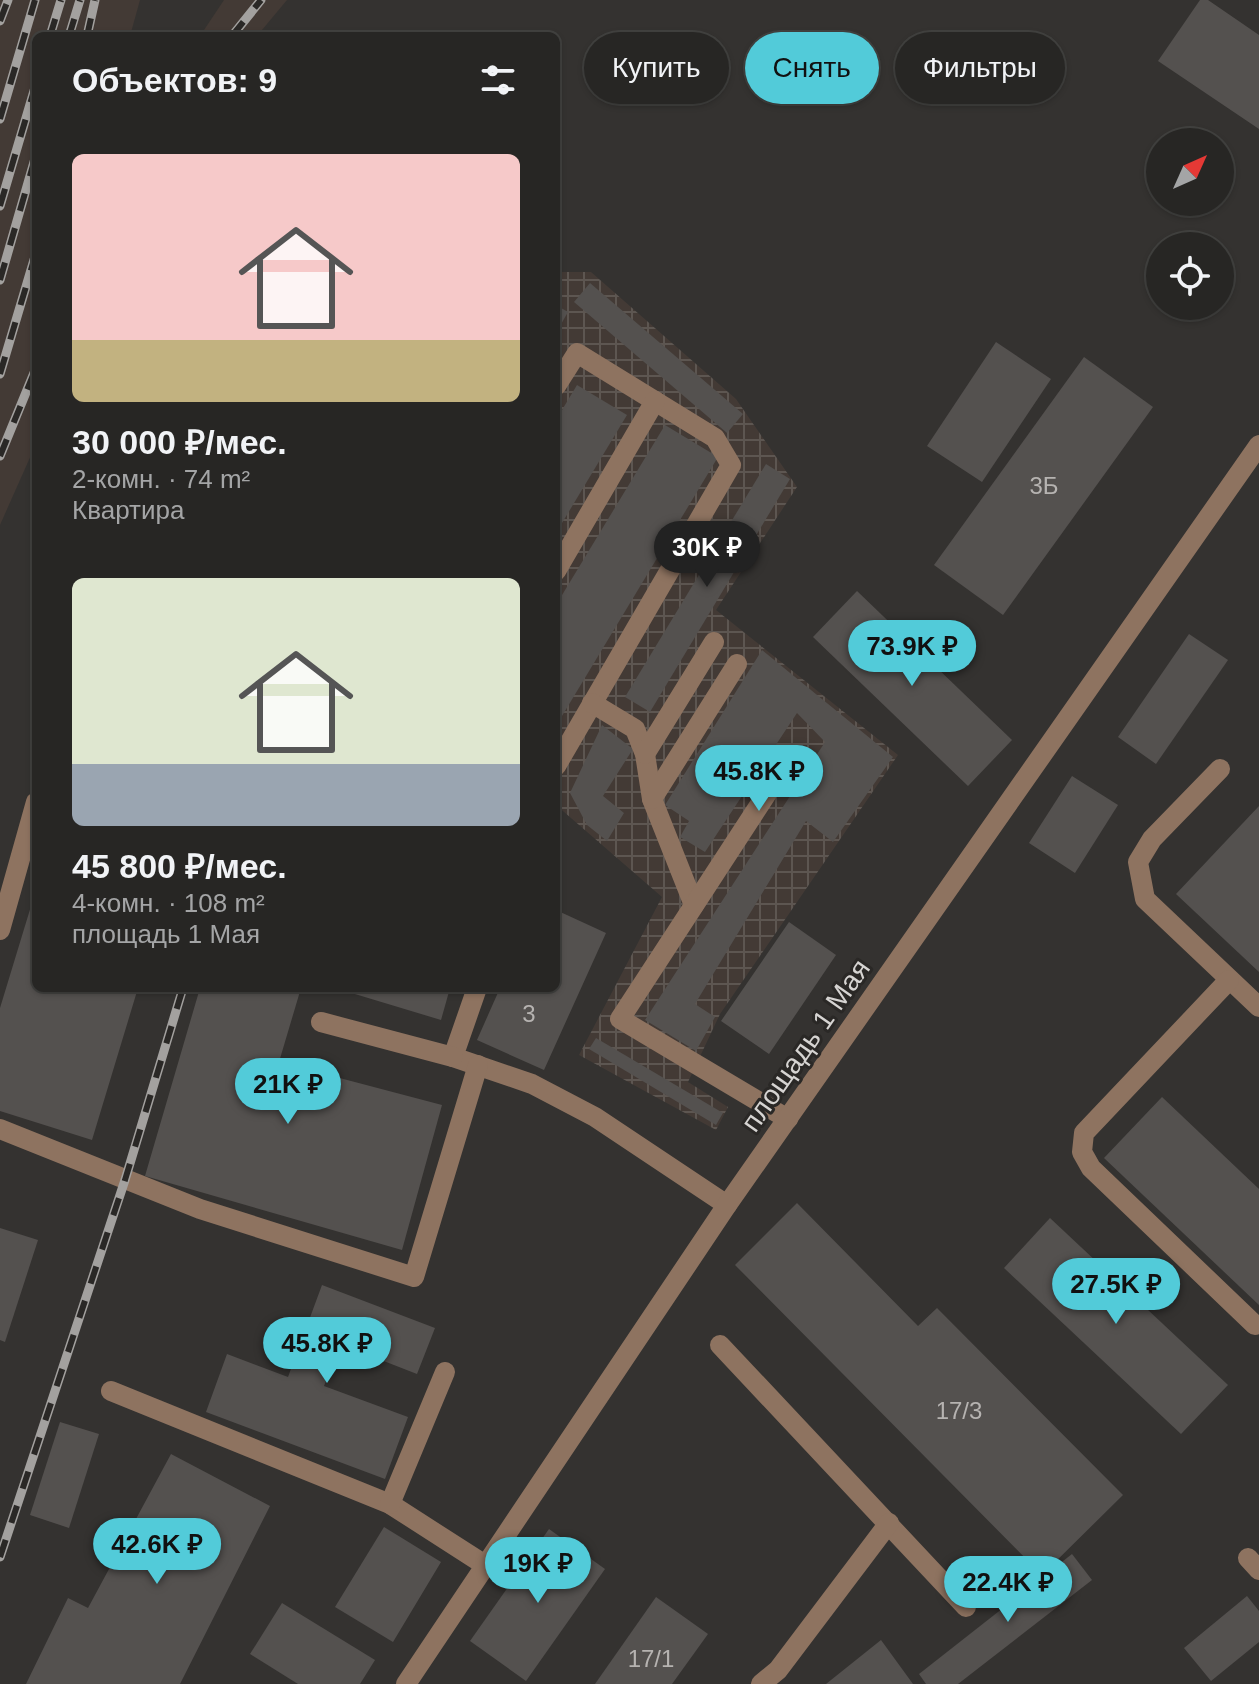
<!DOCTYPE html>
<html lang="ru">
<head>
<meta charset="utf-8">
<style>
	:root { --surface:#272624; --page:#2f2e2c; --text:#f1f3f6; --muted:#a4a5a6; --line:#434341; --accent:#52cbd9 }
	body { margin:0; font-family:Helvetica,sans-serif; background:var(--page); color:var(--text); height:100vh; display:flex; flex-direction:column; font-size:30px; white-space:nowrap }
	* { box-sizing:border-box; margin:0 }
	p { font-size:26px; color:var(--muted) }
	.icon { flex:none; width:44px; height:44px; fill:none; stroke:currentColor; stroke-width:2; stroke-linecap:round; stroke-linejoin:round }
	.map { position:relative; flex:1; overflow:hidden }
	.side { position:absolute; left:32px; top:32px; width:528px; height:960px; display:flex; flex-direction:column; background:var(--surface); border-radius:12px; box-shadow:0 2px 6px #0004,0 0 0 2px var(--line) }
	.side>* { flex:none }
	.banner { position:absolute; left:584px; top:32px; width:554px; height:72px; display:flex; gap:16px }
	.needle { width:52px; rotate:45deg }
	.controls { position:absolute; left:1146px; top:128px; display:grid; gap:16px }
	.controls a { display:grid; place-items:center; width:88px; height:88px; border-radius:50%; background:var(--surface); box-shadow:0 2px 6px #0004,0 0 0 2px var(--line); font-size:40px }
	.price { position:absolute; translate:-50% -68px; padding:0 18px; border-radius:28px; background:var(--accent); color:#111; font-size:26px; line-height:52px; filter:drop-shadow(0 2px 4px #0008) }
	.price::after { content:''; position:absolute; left:50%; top:48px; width:24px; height:18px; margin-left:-12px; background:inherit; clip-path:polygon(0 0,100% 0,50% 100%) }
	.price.on { background:#222; color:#fff }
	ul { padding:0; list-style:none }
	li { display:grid; align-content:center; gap:16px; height:424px; padding:0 40px }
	li span { display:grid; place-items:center; height:248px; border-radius:12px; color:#555 }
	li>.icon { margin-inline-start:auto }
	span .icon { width:144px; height:144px; fill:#fffc; stroke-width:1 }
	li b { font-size:34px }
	h2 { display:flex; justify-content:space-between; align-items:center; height:96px; padding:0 40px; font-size:34px }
	.chip { padding:0 28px; border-radius:36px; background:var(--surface); box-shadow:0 2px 6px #0004,0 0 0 2px var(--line); font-size:28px; line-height:72px }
	.chip.on { background:var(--accent); color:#111 }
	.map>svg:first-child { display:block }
	.built { fill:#433a35 }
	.industrial { fill:url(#industrial-grid) }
	.building { fill:#54514f }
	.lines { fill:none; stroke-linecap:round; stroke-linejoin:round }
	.minor { stroke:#8e7360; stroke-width:20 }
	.rail-casing { stroke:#a3a19f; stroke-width:9 }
	.rail { stroke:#2a2826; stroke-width:6; stroke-dasharray:18; stroke-linecap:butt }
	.labels { text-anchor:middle; stroke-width:6; stroke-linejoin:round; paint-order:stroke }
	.number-label { font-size:24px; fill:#b6b3b1 }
	.street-label { font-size:28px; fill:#d6d4d2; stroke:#2a2826 }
</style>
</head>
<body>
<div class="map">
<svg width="1259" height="1684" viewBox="0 0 1259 1684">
	<defs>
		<pattern id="industrial-grid" width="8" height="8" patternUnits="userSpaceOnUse" patternTransform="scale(2)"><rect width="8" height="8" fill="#433a35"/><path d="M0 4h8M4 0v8" fill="none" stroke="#5d5651"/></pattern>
	</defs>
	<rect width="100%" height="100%" fill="#343230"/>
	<g class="built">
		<path d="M0 0H140L130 36H36V444L0 525Z"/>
		<path d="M224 0H287L257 36H200Z"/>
	</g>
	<path class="industrial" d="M556 272H591L736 399 797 487 716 610 898 755 720 1014 688 1082 728 1107 716 1130 579 1055 662 897 556 805Z"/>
	<g class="building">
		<path d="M1200 0H1208L1259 35V129L1158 61Z"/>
		<path d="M590 283 743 414 727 433 574 302Z"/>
		<path d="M556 305 568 312 556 333Z"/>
		<path d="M996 342 1051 379 982 482 927 446Z"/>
		<path d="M1084 357 1153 407 1003 615 934 565Z"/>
		<path d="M577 385 627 415 556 533V420Z"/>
		<path d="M665 425 718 457 556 726V605Z"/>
		<path d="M766 464 790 479 650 712 625 697Z"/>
		<path d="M857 591 1012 740 968 786 813 637Z"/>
		<path d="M1189 634 1228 660 1156 764 1118 737Z"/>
		<path d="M762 650 893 757 833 842 806 821 695 1004 715 1017 696 1051 645 1020 825 742 797 713 705 852 680 837 689 821 665 805Z"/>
		<path d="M602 725 633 749 603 796 624 813 607 841 587 825 570 793Z"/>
		<path d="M1072 776 1118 805 1075 873 1029 843Z"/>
		<path d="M1259 806V972L1176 894Z"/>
		<path d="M35 893 36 988H138L92 1140 0 1111V1008Z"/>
		<path d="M556 910 606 933 544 1070 477 1040 500 988H556Z"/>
		<path d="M789 922 836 955 769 1054 721 1021Z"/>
		<path d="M200 988H301L279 1062 442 1105 402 1250 145 1176Z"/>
		<path d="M335 988H450L441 1020Z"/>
		<path d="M596 1038 723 1113 716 1125 589 1049Z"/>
		<path d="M1162 1097 1259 1189V1305L1104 1158Z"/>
		<path d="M797 1203 918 1326 937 1308 1123 1495 1042 1575 735 1265Z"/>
		<path d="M1050 1218 1228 1385 1181 1434 1004 1268Z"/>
		<path d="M0 1228 38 1240 5 1342 0 1340Z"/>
		<path d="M322 1285 435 1328 417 1374 340 1344 324 1386 408 1417 385 1479 206 1412 227 1354 288 1377Z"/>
		<path d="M60 1422 99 1434 69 1528 30 1515Z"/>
		<path d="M171 1454 270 1506 180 1684H26L68 1598 88 1608Z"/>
		<path d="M384 1527 441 1562 393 1642 335 1607Z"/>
		<path d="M549 1529 605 1569 526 1681 470 1641Z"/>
		<path d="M1072 1554 1092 1580 958 1684H926L919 1674Z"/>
		<path d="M1247 1596 1259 1611V1642L1211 1681 1184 1648Z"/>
		<path d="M656 1597 708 1634 672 1684H595Z"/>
		<path d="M282 1603 375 1660 360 1684H298L250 1654Z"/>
		<path d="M881 1640 913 1684H826Z"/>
	</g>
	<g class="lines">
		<g class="minor">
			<path d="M556 386 577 353 715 438 731 465 556 766"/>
			<path d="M556 571 655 401"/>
			<path d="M592 703 635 729 645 754 652 799 694 905"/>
			<path d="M645 754 714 642"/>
			<path d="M1220 769 1152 839 1138 862 1145 899 1259 1007"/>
			<path d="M652 799 737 664"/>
			<path d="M0 930 36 802"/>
			<path d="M1229 980 1084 1133 1082 1152 1091 1168 1255 1325"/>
			<path d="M477 988 453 1057 532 1084 595 1117 727 1205"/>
			<path d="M321 1022 453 1057"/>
			<path d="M788 1119 620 1019 792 755"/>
			<path d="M0 1129 200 1209 414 1277 478 1065"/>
			<path d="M720 1345 966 1607"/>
			<path d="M111 1391 390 1504 485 1565"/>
			<path d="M390 1504 445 1372"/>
			<path d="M1248 1558 1259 1570"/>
			<path d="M406 1684 727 1205 1259 445"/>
			<path d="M761 1684 778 1670 889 1523"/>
		</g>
		<g class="rail-casing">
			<g id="rail">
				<path d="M0 21 8 0"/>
				<path d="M50 36 61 0"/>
				<path d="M69 36 80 0"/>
				<path d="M87 36 95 0"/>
				<path d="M232 36 261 0"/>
				<path d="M0 119 35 0"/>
				<path d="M0 206 36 84"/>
				<path d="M0 280 36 155"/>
				<path d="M0 374 36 253"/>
				<path d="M0 456 36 368"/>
				<path d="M0 1557 125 1180 183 988"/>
			</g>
		</g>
		<use href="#rail" class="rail"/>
	</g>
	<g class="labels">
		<g class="number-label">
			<text x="1044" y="494">3Б</text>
			<text x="529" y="1022">3</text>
			<text x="959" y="1419">17/3</text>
			<text x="651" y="1667">17/1</text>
		</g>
		<g class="street-label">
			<text transform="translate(805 1045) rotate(-55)" y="10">площадь 1 Мая</text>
		</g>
	</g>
</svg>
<div class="controls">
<a><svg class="needle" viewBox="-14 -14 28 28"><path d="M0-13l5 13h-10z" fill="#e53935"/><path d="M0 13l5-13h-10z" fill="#a4a5a6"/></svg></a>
<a><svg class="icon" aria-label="locate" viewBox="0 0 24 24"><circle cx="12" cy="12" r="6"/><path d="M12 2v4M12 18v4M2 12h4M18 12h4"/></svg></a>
</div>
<b class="price on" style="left:707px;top:589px">30K ₽</b>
<b class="price" style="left:912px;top:688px">73.9K ₽</b>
<b class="price" style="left:759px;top:813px">45.8K ₽</b>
<b class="price" style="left:288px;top:1126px">21K ₽</b>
<b class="price" style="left:1116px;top:1326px">27.5K ₽</b>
<b class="price" style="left:327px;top:1385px">45.8K ₽</b>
<b class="price" style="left:157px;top:1586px">42.6K ₽</b>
<b class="price" style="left:538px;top:1605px">19K ₽</b>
<b class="price" style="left:1008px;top:1624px">22.4K ₽</b>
<div class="banner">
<a class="chip">Купить</a>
<a class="chip on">Снять</a>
<a class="chip">Фильтры</a>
</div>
<section class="side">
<h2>Объектов: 9<svg class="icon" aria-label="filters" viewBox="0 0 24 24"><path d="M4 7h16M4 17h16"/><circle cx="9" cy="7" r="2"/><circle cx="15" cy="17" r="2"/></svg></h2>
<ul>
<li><span style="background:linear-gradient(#f6c9c9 75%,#c2b280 0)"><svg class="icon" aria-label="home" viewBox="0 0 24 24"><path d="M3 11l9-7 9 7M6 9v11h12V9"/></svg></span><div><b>30 000 ₽/мес.</b><p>2-комн. · 74 m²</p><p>Квартира</p></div></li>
<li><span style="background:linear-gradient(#dfe7d0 75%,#9aa5b1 0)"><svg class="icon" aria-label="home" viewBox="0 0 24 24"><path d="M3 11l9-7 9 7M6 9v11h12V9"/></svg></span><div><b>45 800 ₽/мес.</b><p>4-комн. · 108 m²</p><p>площадь 1 Мая</p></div></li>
</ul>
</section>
</div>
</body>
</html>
